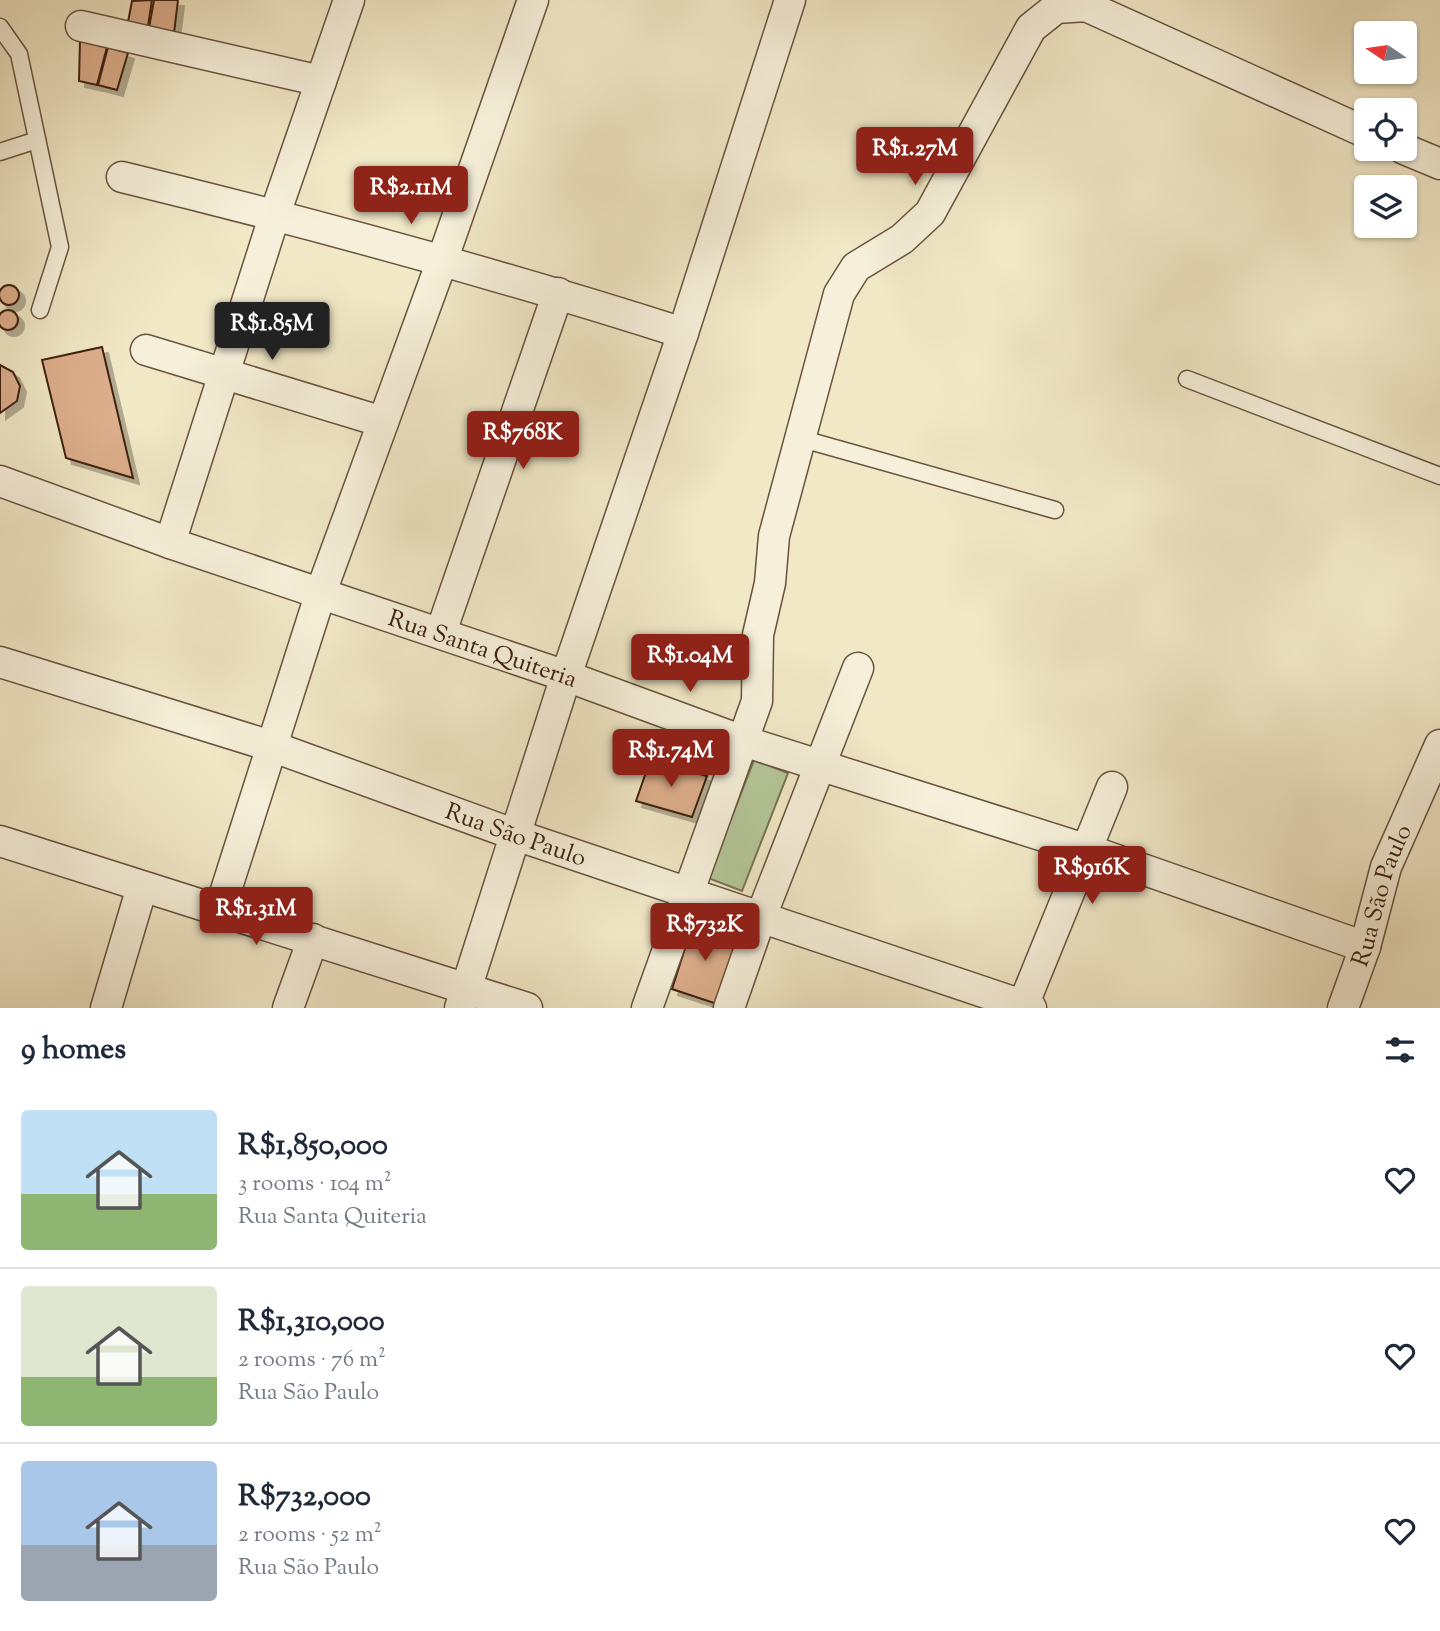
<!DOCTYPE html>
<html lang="en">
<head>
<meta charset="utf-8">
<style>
	:root { --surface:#fff; --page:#f6f6f7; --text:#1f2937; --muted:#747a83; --line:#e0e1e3; --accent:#8f2418 }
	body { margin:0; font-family:"Sorts Mill Goudy",serif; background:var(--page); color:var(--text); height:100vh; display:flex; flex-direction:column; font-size:26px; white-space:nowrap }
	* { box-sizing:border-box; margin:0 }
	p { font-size:23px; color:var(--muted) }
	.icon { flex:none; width:38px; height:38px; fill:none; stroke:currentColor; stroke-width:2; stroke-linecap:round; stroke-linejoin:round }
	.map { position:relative; height:1008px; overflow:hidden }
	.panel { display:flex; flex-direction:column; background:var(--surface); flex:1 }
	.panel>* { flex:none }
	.needle { width:46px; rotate:283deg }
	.tools { position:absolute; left:1354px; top:21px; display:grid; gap:14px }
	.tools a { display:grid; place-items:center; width:63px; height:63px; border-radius:7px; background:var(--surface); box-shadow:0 2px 5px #0004; font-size:35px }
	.price { position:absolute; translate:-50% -60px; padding:0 16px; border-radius:7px; background:var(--accent); color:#fff; font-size:23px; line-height:46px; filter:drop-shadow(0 2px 4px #0008) }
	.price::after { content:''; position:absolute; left:50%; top:42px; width:21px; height:16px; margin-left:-10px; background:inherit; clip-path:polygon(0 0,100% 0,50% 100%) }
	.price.on { background:#222; color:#fff }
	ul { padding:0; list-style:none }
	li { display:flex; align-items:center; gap:21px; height:175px; padding:0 21px }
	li+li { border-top:2px solid var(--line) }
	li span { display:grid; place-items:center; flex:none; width:196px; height:140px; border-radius:7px; color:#555 }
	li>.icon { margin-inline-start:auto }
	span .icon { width:84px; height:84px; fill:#fffc; stroke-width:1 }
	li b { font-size:30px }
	h2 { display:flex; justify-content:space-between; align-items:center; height:84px; padding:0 21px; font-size:30px }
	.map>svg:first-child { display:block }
	.green { fill:#b4c799; stroke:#787454; stroke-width:2 }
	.building { fill:#dcae8b; stroke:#3c210f; stroke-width:2; filter:url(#shadow) }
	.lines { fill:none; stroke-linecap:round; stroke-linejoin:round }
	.service-casing { stroke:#69533d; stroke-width:19 }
	.minor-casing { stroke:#69533d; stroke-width:33 }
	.service { stroke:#f6f0da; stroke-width:16 }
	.minor { stroke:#f6f0da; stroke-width:30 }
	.labels { text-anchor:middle; stroke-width:7; stroke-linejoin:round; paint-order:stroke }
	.street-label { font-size:24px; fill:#3c210f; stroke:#f6f0da }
</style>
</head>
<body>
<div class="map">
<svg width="1440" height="1008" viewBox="0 0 1440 1008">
	<defs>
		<filter id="shadow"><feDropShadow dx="6" dy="6" stdDeviation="0" flood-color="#0004"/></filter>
	</defs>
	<rect width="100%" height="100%" fill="#f1e8c6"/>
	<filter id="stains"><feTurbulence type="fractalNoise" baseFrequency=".00286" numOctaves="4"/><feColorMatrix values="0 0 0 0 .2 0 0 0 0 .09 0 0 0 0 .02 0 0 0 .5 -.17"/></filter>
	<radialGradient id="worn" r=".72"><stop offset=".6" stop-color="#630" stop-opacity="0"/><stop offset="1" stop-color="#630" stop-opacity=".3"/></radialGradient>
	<path class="green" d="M754 760 788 773 742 891 708 878Z"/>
	<g class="building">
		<path d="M152 0 148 26 128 22 132 1Z"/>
		<path d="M154 0H178L174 33 149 28Z"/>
		<path d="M80 40 107 47 97 85 79 81Z"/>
		<path d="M108 47 128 53 117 90 98 85Z"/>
		<circle cx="9" cy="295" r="10"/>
		<circle cx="8" cy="320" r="10"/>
		<path d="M102 347 133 478 66 458 42 360Z"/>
		<path d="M0 365 13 372 20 386 17 401 0 413Z"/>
		<path d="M650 761 707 776 692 817 636 801Z"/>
		<path d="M693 923 739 937 717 1004 672 989Z"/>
	</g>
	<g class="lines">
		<g class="service-casing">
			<g id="service">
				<path d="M0 27 19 54 60 247 40 310"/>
				<path d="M0 152 37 140"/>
				<path d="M1187 379 1440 476"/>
				<path d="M799 438 1055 510"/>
			</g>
		</g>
		<g class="minor-casing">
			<g id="minor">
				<path d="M81 26 321 81"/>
				<path d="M1404 149 1440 164"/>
				<path d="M122 177C311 223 498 274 683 333"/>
				<path d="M146 350 383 422"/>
				<path id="s1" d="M0 481 170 543 566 676 743 741 1088 850 1365 947"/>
				<path d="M170 543 275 214 349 0"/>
				<path d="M441 632 558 293"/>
				<path id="s2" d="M0 662 271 746 516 835 1031 1008"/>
				<path d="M0 841 527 1008"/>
				<path d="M220 909 321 592 442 261 533 0"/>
				<path d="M106 1008 142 887"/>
				<path d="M288 1008 313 939"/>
				<path d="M460 1008 566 676 683 333 790 0"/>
				<path d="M647 1008 757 701 758 635 770 583 774 536 839 294 856 267 902 239 930 213 1031 28 1056 8 1086 6 1367 133"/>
				<path d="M729 1008 760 919 858 668"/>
				<path d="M1022 1008 1112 787"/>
				<path id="s3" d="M1343 1008 1365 947 1386 867 1440 745"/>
			</g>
		</g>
		<use href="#service" class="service"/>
		<use href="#minor" class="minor"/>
	</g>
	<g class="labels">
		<g class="street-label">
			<text dy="8" stroke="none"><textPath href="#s1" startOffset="511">Rua Santa Quiteria</textPath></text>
			<text dy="8" stroke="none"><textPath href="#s2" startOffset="544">Rua São Paulo</textPath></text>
			<text dy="8" stroke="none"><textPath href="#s3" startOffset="119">Rua São Paulo</textPath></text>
		</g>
	</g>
	<rect width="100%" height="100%" filter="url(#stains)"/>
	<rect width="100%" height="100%" fill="url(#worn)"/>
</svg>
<div class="tools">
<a><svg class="needle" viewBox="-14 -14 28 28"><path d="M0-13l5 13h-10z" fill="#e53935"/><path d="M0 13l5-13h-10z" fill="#747a83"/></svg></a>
<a><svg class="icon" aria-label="locate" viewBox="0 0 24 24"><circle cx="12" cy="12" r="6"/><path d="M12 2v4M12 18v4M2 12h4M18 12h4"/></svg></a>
<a><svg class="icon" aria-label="layers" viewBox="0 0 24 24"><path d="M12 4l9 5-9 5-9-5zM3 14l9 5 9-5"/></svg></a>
</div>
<b class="price" style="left:915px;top:187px">R$1.27M</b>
<b class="price" style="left:411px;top:226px">R$2.11M</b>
<b class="price on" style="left:272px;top:362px">R$1.85M</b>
<b class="price" style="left:523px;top:471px">R$768K</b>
<b class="price" style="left:690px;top:694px">R$1.04M</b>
<b class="price" style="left:671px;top:789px">R$1.74M</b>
<b class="price" style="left:1092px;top:906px">R$916K</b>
<b class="price" style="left:256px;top:947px">R$1.31M</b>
<b class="price" style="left:705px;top:963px">R$732K</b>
</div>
<section class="panel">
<h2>9 homes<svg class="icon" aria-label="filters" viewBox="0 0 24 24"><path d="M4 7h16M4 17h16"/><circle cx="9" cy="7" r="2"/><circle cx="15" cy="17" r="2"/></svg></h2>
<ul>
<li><span style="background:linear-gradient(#bfe0f5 60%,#8fb573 0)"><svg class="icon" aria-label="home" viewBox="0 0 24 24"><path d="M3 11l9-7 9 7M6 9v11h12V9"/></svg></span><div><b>R$1,850,000</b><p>3 rooms · 104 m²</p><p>Rua Santa Quiteria</p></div><svg class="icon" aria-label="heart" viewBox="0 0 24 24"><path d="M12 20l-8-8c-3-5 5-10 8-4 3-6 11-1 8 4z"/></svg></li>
<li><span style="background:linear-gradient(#dfe7d0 65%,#8fb573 0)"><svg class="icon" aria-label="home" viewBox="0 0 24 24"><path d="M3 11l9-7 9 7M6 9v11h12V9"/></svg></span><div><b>R$1,310,000</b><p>2 rooms · 76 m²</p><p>Rua São Paulo</p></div><svg class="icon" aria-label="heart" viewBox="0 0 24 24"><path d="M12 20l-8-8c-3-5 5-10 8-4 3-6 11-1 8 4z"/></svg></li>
<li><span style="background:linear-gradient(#a9c7e8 60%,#9aa5b1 0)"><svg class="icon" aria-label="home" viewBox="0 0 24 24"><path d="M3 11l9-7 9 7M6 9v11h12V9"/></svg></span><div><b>R$732,000</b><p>2 rooms · 52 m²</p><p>Rua São Paulo</p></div><svg class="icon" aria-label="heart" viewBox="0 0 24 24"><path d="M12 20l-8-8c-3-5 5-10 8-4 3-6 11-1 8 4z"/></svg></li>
</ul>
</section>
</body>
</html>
